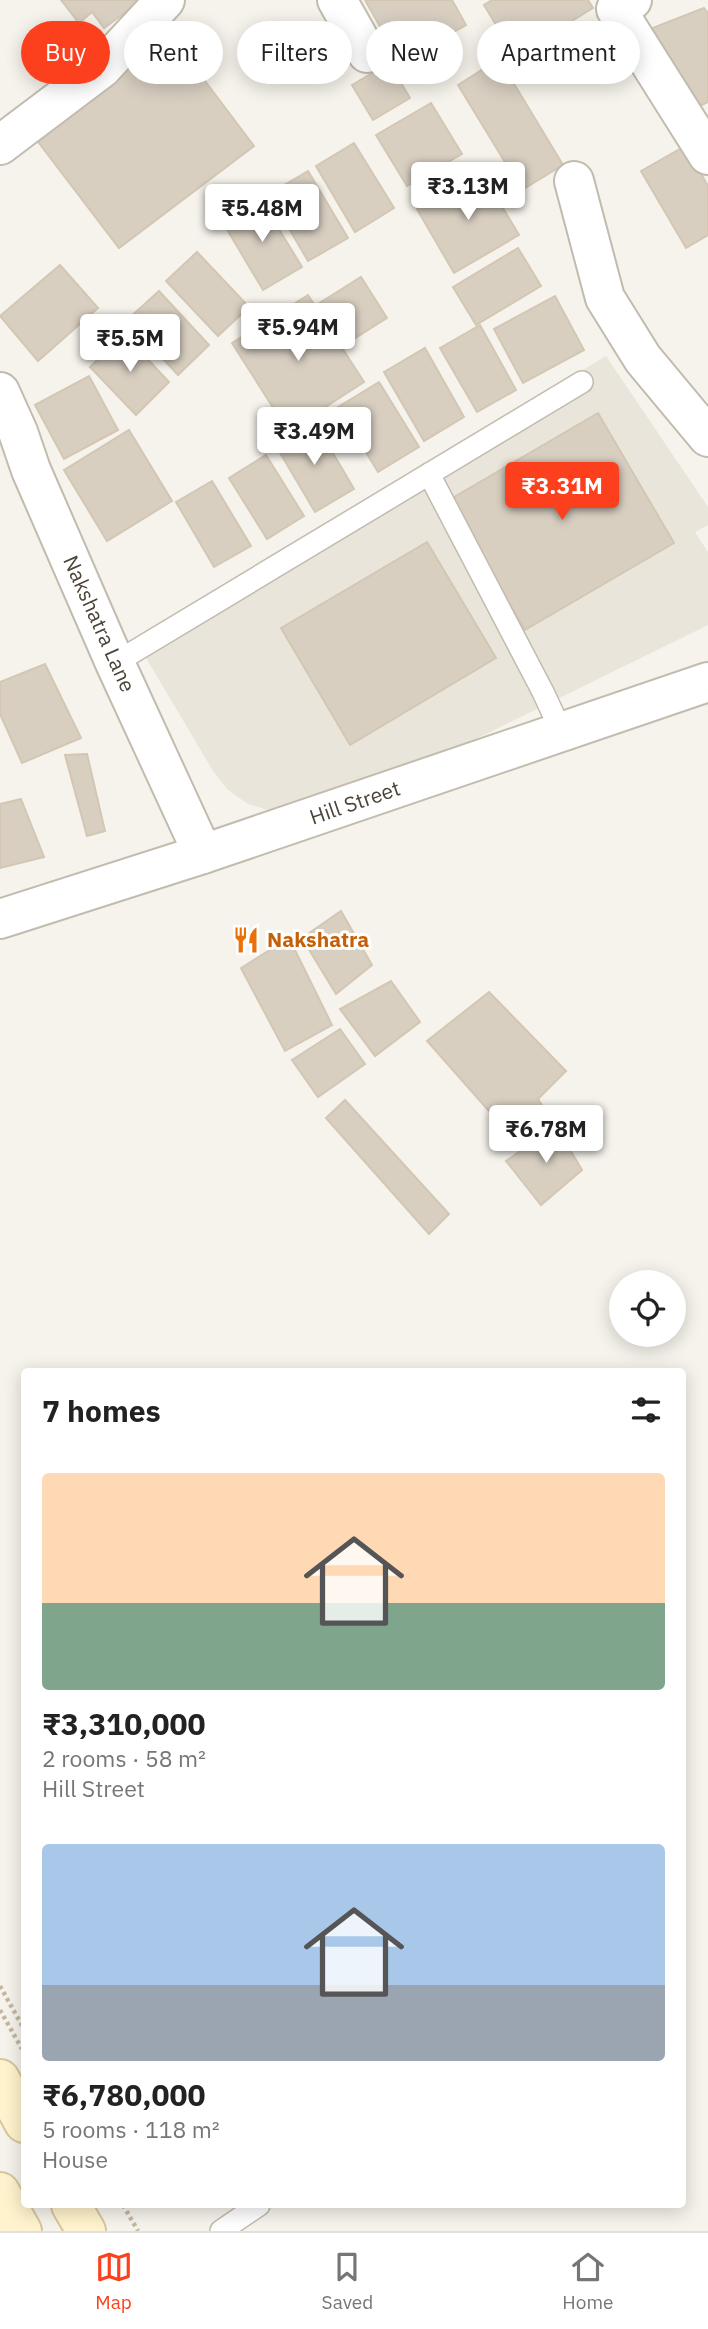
<!DOCTYPE html>
<html lang="en">
<head>
<meta charset="utf-8">
<style>
	:root { --surface:#fff; --page:#f6f6f6; --text:#222; --muted:#767676; --line:#e0e0e0; --accent:#fc3f1d }
	body { margin:0; font-family:"IBM Plex Sans",sans-serif; background:var(--page); color:var(--text); height:100vh; display:flex; flex-direction:column; font-size:26px; white-space:nowrap }
	* { box-sizing:border-box; margin:0 }
	p { font-size:23px; color:var(--muted) }
	.icon { flex:none; width:38px; height:38px; fill:none; stroke:currentColor; stroke-width:2; stroke-linecap:round; stroke-linejoin:round }
	.map { position:relative; flex:1; overflow:hidden }
	.drawer { position:absolute; left:21px; top:1368px; width:665px; height:840px; display:flex; flex-direction:column; background:var(--surface); border-radius:7px; box-shadow:0 4px 18px #0003 }
	.drawer>* { flex:none }
	.top-card { position:absolute; left:21px; top:21px; width:667px; height:63px; display:flex; gap:14px }
	.buttons { position:absolute; left:609px; top:1270px; display:grid; gap:14px }
	.buttons a { display:grid; place-items:center; width:77px; height:77px; border-radius:50%; background:var(--surface); box-shadow:0 4px 18px #0003; font-size:35px }
	.price { position:absolute; translate:-50% -60px; padding:0 16px; border-radius:7px; background:#fff; color:#222; font-size:23px; line-height:46px; filter:drop-shadow(0 2px 4px #0008) }
	.price::after { content:''; position:absolute; left:50%; top:42px; width:21px; height:16px; margin-left:-10px; background:inherit; clip-path:polygon(0 0,100% 0,50% 100%) }
	.price.active { background:var(--accent); color:#fff }
	ul { padding:0; list-style:none }
	li { display:grid; align-content:center; gap:14px; height:371px; padding:0 21px }
	li span { display:grid; place-items:center; height:217px; border-radius:7px; color:#555 }
	li>.icon { margin-inline-start:auto }
	span .icon { width:126px; height:126px; fill:#fffc; stroke-width:1 }
	li b { font-size:30px }
	h2 { display:flex; justify-content:space-between; align-items:center; height:84px; padding:0 21px; font-size:30px }
	.chip { padding:0 24px; border-radius:32px; background:var(--surface); box-shadow:0 4px 18px #0003; font-size:24px; line-height:63px }
	.chip.active { background:var(--accent); color:#fff }
	.tab-bar { display:flex; justify-content:space-around; align-items:center; height:98px; border-top:2px solid var(--line); background:var(--surface); font-size:19px; color:var(--muted) }
	.tab-bar a { display:grid; justify-items:center; gap:4px }
	.tab-bar .active { color:var(--accent) }
	.map>svg:first-child { display:block }
	.residential { fill:#eae5da }
	.building { fill:#d8cfc1; stroke:#d3c7b4; stroke-width:2 }
	.lines { fill:none; stroke-linecap:round; stroke-linejoin:round }
	.lane-casing { stroke:#c2bbae; stroke-width:24 }
	.street-casing { stroke:#c2bbae; stroke-width:42 }
	.secondary-casing { stroke:#d6c79b; stroke-width:42 }
	.path { stroke:#c4b79f; stroke-width:4.5; stroke-dasharray:3.5 3.5; stroke-linecap:butt }
	.lane { stroke:#fff; stroke-width:21 }
	.street { stroke:#fff; stroke-width:38 }
	.secondary { stroke:#fff3cd; stroke-width:38 }
	.labels { text-anchor:middle; stroke-width:6; stroke-linejoin:round; paint-order:stroke }
	.street-label { font-size:21px; fill:#4b4439; stroke:#fff }
	.food-label { font-size:21px; font-weight:bold; fill:#c56008; stroke:#fff; text-anchor:start }
</style>
</head>
<body>
<div class="map">
<svg width="708" height="2231" viewBox="0 0 708 2231">
	<rect width="100%" height="100%" fill="#f6f3ec"/>
	<path class="residential" d="M606 356 708 507V525L695 532 708 552V625L368 792 274 812 248 804 228 790 213 771 136 641Z"/>
	<g class="building">
		<path d="M61 0H142L104 28 92 12 79 23Z"/>
		<path d="M365 0H452L466 25 400 62Z"/>
		<path d="M492 0H588L593 8 515 56 484 5Z"/>
		<path d="M704 8 708 13V102L692 110 650 29Z"/>
		<path d="M162 24 254 146 119 248 26 126Z"/>
		<path d="M499 59 563 165 522 190 458 85Z"/>
		<path d="M389 63 410 98 373 120 352 85Z"/>
		<path d="M431 103 462 154 407 186 376 135Z"/>
		<path d="M354 143 394 208 355 232 316 166Z"/>
		<path d="M685 146 708 186V235L686 248 641 171Z"/>
		<path d="M308 171 348 238 308 261 269 194Z"/>
		<path d="M481 171 519 235 454 273 417 209Z"/>
		<path d="M260 198 302 267 263 290 222 221Z"/>
		<path d="M518 248 541 286 476 325 453 287Z"/>
		<path d="M197 252 249 307 218 336 166 281Z"/>
		<path d="M60 265 98 308 38 361 0 316Z"/>
		<path d="M361 277 387 318 344 345 318 304Z"/>
		<path d="M159 291 209 345 178 375 127 320Z"/>
		<path d="M308 295 364 382 288 431 232 343Z"/>
		<path d="M555 296 584 350 523 383 494 329Z"/>
		<path d="M480 325 516 390 477 412 440 348Z"/>
		<path d="M124 334 169 382 136 415 90 367Z"/>
		<path d="M425 348 464 417 424 441 384 372Z"/>
		<path d="M89 376 118 430 64 459 35 405Z"/>
		<path d="M379 382 419 447 378 472 338 407Z"/>
		<path d="M598 413 674 543 525 630 449 500Z"/>
		<path d="M314 421 354 489 315 512 275 444Z"/>
		<path d="M129 430 172 501 107 541 64 470Z"/>
		<path d="M266 455 304 516 267 539 229 478Z"/>
		<path d="M212 481 251 546 214 567 176 502Z"/>
		<path d="M427 542 496 658 350 745 281 628Z"/>
		<path d="M45 664 81 738 22 763 0 714V682Z"/>
		<path d="M87 754 105 831 87 836 65 755Z"/>
		<path d="M21 799 44 857 0 868V804Z"/>
		<path d="M341 911 372 965 336 994 302 938Z"/>
		<path d="M289 938 332 1025 285 1051 241 968Z"/>
		<path d="M391 981 420 1022 375 1056 340 1009Z"/>
		<path d="M489 992 566 1071 538 1099 547 1114 511 1136 427 1041Z"/>
		<path d="M340 1029 365 1064 318 1097 292 1060Z"/>
		<path d="M345 1100 449 1214 429 1234 326 1118Z"/>
		<path d="M556 1126 582 1170 541 1205 506 1161Z"/>
	</g>
	<g class="lines">
		<g class="lane-casing">
			<g id="lane">
				<path d="M429 474 543 692 562 733"/>
				<path d="M115 663 582 382"/>
				<path d="M221 2231 259 2205"/>
			</g>
		</g>
		<g class="street-casing">
			<g id="street">
				<path d="M337 0 367 53"/>
				<path d="M632 0 616 9 708 155"/>
				<path d="M0 145 102 68 165 0"/>
				<path d="M574 181 605 298 643 359 708 437"/>
				<path d="M0 392 18 432 31 470 115 663 203 854"/>
				<path d="M0 919 203 854 708 682"/>
			</g>
		</g>
		<g class="secondary-casing">
			<g id="secondary">
				<path d="M0 2079 24 2123"/>
				<path d="M0 2192 22 2231"/>
				<path d="M71 2205 86 2231"/>
			</g>
		</g>
		<g class="path">
			<path d="M0 1986 24 2029"/>
			<path d="M0 2010 22 2049"/>
			<path d="M123 2205 138 2231"/>
		</g>
		<use href="#lane" class="lane"/>
		<use href="#street" class="street"/>
		<use href="#secondary" class="secondary"/>
	</g>
	<defs>
		<g id="restaurant-bare" transform="scale(2.1)"><path d="M-5-6h1v4h1v-4h1v4h1v-4h1v5L-1.5 .5V6h-2V.5L-5-1ZM5-6V6H3V1.5H1.5Q1.5-4 5-6Z" fill="#e8710a" stroke="#fff" stroke-width="2.5" paint-order="stroke"/></g>
	</defs>
	<g fill-rule="evenodd">
		<use href="#restaurant-bare" x="246" y="940"/>
	</g>
	<g class="labels">
		<g class="street-label">
			<text transform="translate(99 624) rotate(66)" y="7">Nakshatra Lane</text>
			<text transform="translate(355 803) rotate(-19)" y="7">Hill Street</text>
		</g>
		<g class="food-label">
			<text x="267" y="947">Nakshatra</text>
		</g>
	</g>
</svg>
<div class="buttons">
<a><svg class="icon" aria-label="locate" viewBox="0 0 24 24"><circle cx="12" cy="12" r="6"/><path d="M12 2v4M12 18v4M2 12h4M18 12h4"/></svg></a>
</div>
<b class="price" style="left:468px;top:222px">₹3.13M</b>
<b class="price" style="left:262px;top:244px">₹5.48M</b>
<b class="price" style="left:298px;top:363px">₹5.94M</b>
<b class="price" style="left:130px;top:374px">₹5.5M</b>
<b class="price" style="left:314px;top:467px">₹3.49M</b>
<b class="price active" style="left:562px;top:522px">₹3.31M</b>
<b class="price" style="left:546px;top:1165px">₹6.78M</b>
<div class="top-card">
<a class="chip active">Buy</a>
<a class="chip">Rent</a>
<a class="chip">Filters</a>
<a class="chip">New</a>
<a class="chip">Apartment</a>
</div>
<section class="drawer">
<h2>7 homes<svg class="icon" aria-label="filters" viewBox="0 0 24 24"><path d="M4 7h16M4 17h16"/><circle cx="9" cy="7" r="2"/><circle cx="15" cy="17" r="2"/></svg></h2>
<ul>
<li><span style="background:linear-gradient(#ffd9b3 60%,#7fa58c 0)"><svg class="icon" aria-label="home" viewBox="0 0 24 24"><path d="M3 11l9-7 9 7M6 9v11h12V9"/></svg></span><div><b>₹3,310,000</b><p>2 rooms · 58 m²</p><p>Hill Street</p></div></li>
<li><span style="background:linear-gradient(#a9c7e8 65%,#9aa5b1 0)"><svg class="icon" aria-label="home" viewBox="0 0 24 24"><path d="M3 11l9-7 9 7M6 9v11h12V9"/></svg></span><div><b>₹6,780,000</b><p>5 rooms · 118 m²</p><p>House</p></div></li>
</ul>
</section>
</div>
<nav class="tab-bar">
<a class="active"><svg class="icon" aria-label="map" viewBox="0 0 24 24"><path d="M3 6l6-2 6 2 6-2v14l-6 2-6-2-6 2zM9 4v14M15 6v14"/></svg>Map</a>
<a><svg class="icon" aria-label="saved" viewBox="0 0 24 24"><path d="M7 4h10v16l-5-4-5 4z"/></svg>Saved</a>
<a><svg class="icon" aria-label="home" viewBox="0 0 24 24"><path d="M3 11l9-7 9 7M6 9v11h12V9"/></svg>Home</a>
</nav>
</body>
</html>
